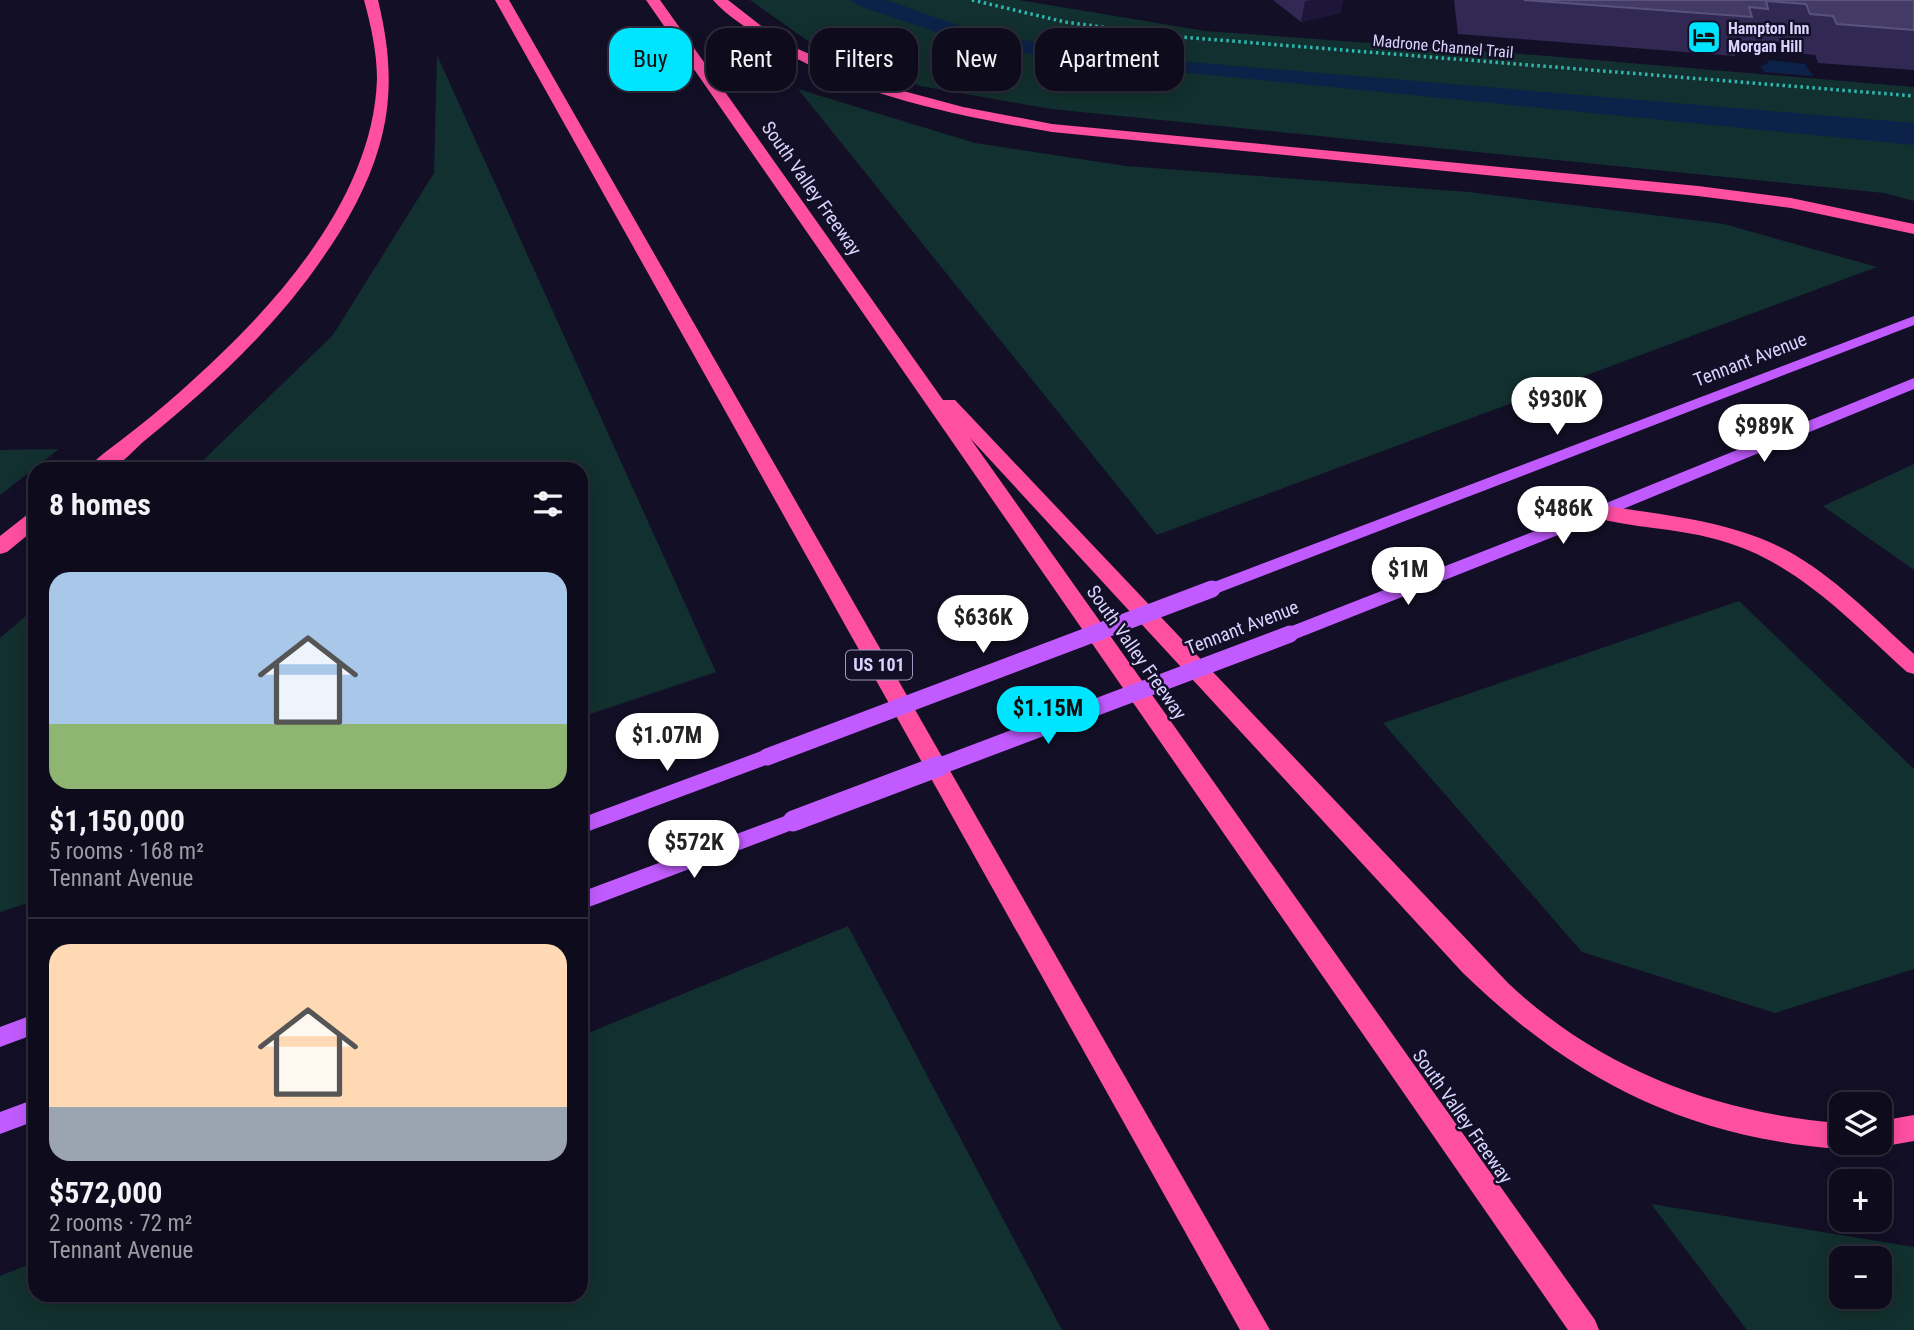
<!DOCTYPE html>
<html lang="en">
<head>
<meta charset="utf-8">
<style>
	:root { --surface:#0e0b1c; --page:#171425; --text:#f1f3f6; --muted:#9b9ba3; --line:#2e2b3b; --accent:#00e5ff }
	body { margin:0; font-family:"Roboto Condensed",sans-serif; background:var(--page); color:var(--text); height:100vh; display:flex; flex-direction:column; font-size:26px; white-space:nowrap }
	* { box-sizing:border-box; margin:0 }
	p { font-size:23px; color:var(--muted) }
	.icon { flex:none; width:38px; height:38px; fill:none; stroke:currentColor; stroke-width:2; stroke-linecap:round; stroke-linejoin:round }
	.map { position:relative; flex:1; overflow:hidden }
	.sheet { position:absolute; left:28px; top:462px; width:560px; height:840px; display:flex; flex-direction:column; background:var(--surface); border-radius:21px; box-shadow:0 4px 18px #0003,0 0 0 2px var(--line) }
	.sheet>* { flex:none }
	.hud { position:absolute; left:609px; top:28px; width:665px; height:63px; display:flex; gap:14px }
	.fabs { position:absolute; left:1829px; top:1092px; display:grid; gap:14px }
	.fabs a { display:grid; place-items:center; width:63px; height:63px; border-radius:14px; background:var(--surface); box-shadow:0 4px 18px #0003,0 0 0 2px var(--line); font-size:35px }
	.price { position:absolute; translate:-50% -60px; padding:0 16px; border-radius:24px; background:#fff; color:#222; font-size:23px; line-height:46px; filter:drop-shadow(0 2px 4px #0008) }
	.price::after { content:''; position:absolute; left:50%; top:42px; width:21px; height:16px; margin-left:-10px; background:inherit; clip-path:polygon(0 0,100% 0,50% 100%) }
	.price.current { background:var(--accent); color:#111 }
	ul { padding:0; list-style:none }
	li { display:grid; align-content:center; gap:14px; height:371px; padding:0 21px }
	li+li { border-top:2px solid var(--line) }
	li span { display:grid; place-items:center; height:217px; border-radius:21px; color:#555 }
	li>.icon { margin-inline-start:auto }
	span .icon { width:126px; height:126px; fill:#fffc; stroke-width:1 }
	li b { font-size:30px }
	h2 { display:flex; justify-content:space-between; align-items:center; height:84px; padding:0 21px; font-size:30px }
	.chip { padding:0 24px; border-radius:21px; background:var(--surface); box-shadow:0 4px 18px #0003,0 0 0 2px var(--line); font-size:24px; line-height:63px }
	.chip.current { background:var(--accent); color:#111 }
	.map>svg:first-child { display:block }
	.green { fill:#12302f; fill-rule:evenodd }
	.water { fill:#0c2248 }
	.lines { fill:none; stroke-linecap:round; stroke-linejoin:round }
	.path { stroke:#2fb8b0; stroke-width:3.5; stroke-dasharray:2.5 3.5; stroke-linecap:butt }
	.major { fill:#c25bff; fill-rule:evenodd }
	.highway { fill:#ff4fa3; fill-rule:evenodd }
	.major-bridge-far1 { stroke:#c25bff; stroke-width:17 }
	.major-bridge { stroke:#c25bff; stroke-width:21 }
	.wall { fill:#312854 }
	.shaded-wall { fill:#1d163a }
	.building { fill:#433a66; stroke:#5a527e; stroke-width:2 }
	.labels { text-anchor:middle; stroke-width:5; stroke-linejoin:round; paint-order:stroke }
	.far-poi-label { font-size:16px; font-weight:bold; fill:#d9d4ff; stroke:#130f26; text-anchor:start }
	.far-street-label { font-size:16px; fill:#d9d4ff; stroke:#130f26 }
	.shield { fill:#130f26; stroke:#9e99be; stroke-width:2 }
	.shield-label { font-size:18px; font-weight:bold; fill:#d9d4ff }
	.street-label { font-size:19px; fill:#d9d4ff; stroke:#130f26 }
</style>
</head>
<body>
<div class="map">
<svg width="1914" height="1330" viewBox="0 0 1914 1330">
	<rect width="100%" height="100%" fill="#130f26"/>
	<g class="green">
		<path d="M750 0H1019L1205 31 1536 55 1914 87V201L1884 193 1051 109 920 86 812 44Z"/>
		<path d="M437 55 716 672 581 717V469H194L333 335 434 173Z"/>
		<path d="M798 89 975 143 1126 166 1469 192 1724 224 1877 267 1157 535Z"/>
		<path d="M59 449 0 495V450Z"/>
		<path d="M1914 464V570L1823 506Z"/>
		<path d="M1739 601 1914 769V969L1775 1013 1582 952 1383 723Z"/>
		<path d="M35 608V901L0 912V638Z"/>
		<path d="M848 926 1062 1330H0V1276L35 1262V1295H581V1036Z"/>
		<path d="M1651 1204 1914 1247V1330H1747ZM1841 1258H1880V1297H1841Z"/>
	</g>
	<g class="water">
		<path d="M850 0H886L975 31 1106 55 1914 123V145L1059 60 947 36 860 6Z"/>
		<path d="M1768 60 1805 64 1813 76 1764 72 1760 66 1767 64Z"/>
	</g>
	<g class="lines">
		<path class="path" d="M972 0 1065 22 1169 36 1914 96"/>
		<g class="major">
			<path d="M1914 316V325L1218 593H1206L1204 589 1206 585Z"/>
			<path d="M1914 378V389L1606 516 1296 639H1284L1281 634 1284 629 1594 508Z"/>
			<path d="M767 749 774 752 776 757 774 762 581 834V818Z"/>
			<path d="M793 813 800 815 803 821 800 827 581 910V892Z"/>
			<path d="M35 1014V1034L0 1047V1027Z"/>
			<path d="M35 1099V1121L0 1134V1112Z"/>
		</g>
		<g class="highway">
			<path d="M364 0H378C390 50 394 96 379 147 368 185 347 223 324 256 276 327 210 388 143 442 134 450 121 465 110 469 104 471 95 469 89 469 95 458 110 449 120 441 141 425 162 408 182 390 269 313 373 202 377 79 377 52 371 26 364 0Z"/>
			<path d="M495 0H509L1270 1330H1240Z"/>
			<path d="M646 0H660L943 400H955L1508 983C1599 1069 1718 1114 1841 1123V1143H1851L1850 1145 1841 1149C1687 1138 1573 1080 1463 973L970 438 1595 1320 1599 1330H1568Z"/>
			<path d="M713 0H728L760 25 798 49 881 85 963 107 1052 124 1698 186 1791 198 1914 224V234L1791 208 1698 196 1052 132C954 115 854 96 768 42 750 30 728 17 713 0Z"/>
			<path d="M1600 505C1662 515 1729 520 1786 550 1834 576 1873 617 1914 654V674L1907 672C1848 619 1794 559 1715 539 1675 528 1632 528 1593 517L1590 512 1593 507Z"/>
			<path d="M35 512V529L7 552 0 554V536L28 514Z"/>
			<path d="M1914 1115V1141L1880 1147 1871 1143H1880V1121Z"/>
		</g>
		<g class="major-bridge-far1">
			<path d="M767 757 1212 589"/>
			<path d="M935 768 1290 634"/>
		</g>
		<path class="major-bridge" d="M793 821 939 766"/>
	</g>
	<g class="wall">
		<path d="M1273 0H1343L1340 13 1301 22Z"/>
		<path d="M1454 0H1914V70L1818 63 1815 55 1792 53 1788 43 1754 41 1751 47H1739L1735 56 1458 34Z"/>
	</g>
	<path class="shaded-wall" d="M1311 0H1343L1340 13 1301 22 1305 1Z"/>
	<path class="building" d="M1524 0H1914V30L1837 24 1833 16 1810 14 1806 4 1766 1 1768 9 1749 7 1752 17Z"/>
	<defs>
		<g id="hotel-square" transform="scale(1.75)"><rect x="-9" y="-9" width="18" height="18" rx="4" fill="#00e5ff" stroke="#130f26"/><path d="M-6-4.5h1.5V1H6V5H4.5V3h-9V5H-6ZM-4 0a1.8 1.8 0 1 1 3.6 0ZM.5 0V-2.5h3Q6-2.5 6 0Z" fill="#111"/></g>
	</defs>
	<g fill-rule="evenodd">
		<use href="#hotel-square" x="1704" y="37"/>
	</g>
	<g class="labels">
		<g class="far-poi-label">
			<text x="1728" y="34">Hampton Inn<tspan x="1728" dy="18">Morgan Hill</tspan></text>
		</g>
		<g class="far-street-label">
			<text transform="translate(1443 46) rotate(5)" y="6">Madrone Channel Trail</text>
		</g>
		<rect class="shield" x="846" y="650.5" width="66" height="29" rx="5"/>
		<g class="shield-label">
			<text x="879" y="671">US 101</text>
		</g>
		<g class="street-label">
			<text transform="translate(812 188) rotate(55)" y="7">South Valley Freeway</text>
			<text transform="translate(1750 359) rotate(-21)" y="7">Tennant Avenue</text>
			<text transform="translate(1242 627) rotate(-21)" y="7">Tennant Avenue</text>
			<text transform="translate(1137 652) rotate(55)" y="7">South Valley Freeway</text>
			<text transform="translate(1463 1116) rotate(55)" y="7">South Valley Freeway</text>
		</g>
	</g>
</svg>
<div class="fabs">
<a><svg class="icon" aria-label="layers" viewBox="0 0 24 24"><path d="M12 4l9 5-9 5-9-5zM3 14l9 5 9-5"/></svg></a>
<a>+</a>
<a>−</a>
</div>
<b class="price" style="left:1557px;top:437px">$930K</b>
<b class="price" style="left:1764px;top:464px">$989K</b>
<b class="price" style="left:1563px;top:546px">$486K</b>
<b class="price" style="left:1408px;top:607px">$1M</b>
<b class="price" style="left:983px;top:655px">$636K</b>
<b class="price current" style="left:1048px;top:746px">$1.15M</b>
<b class="price" style="left:667px;top:773px">$1.07M</b>
<b class="price" style="left:694px;top:880px">$572K</b>
<div class="hud">
<a class="chip current">Buy</a>
<a class="chip">Rent</a>
<a class="chip">Filters</a>
<a class="chip">New</a>
<a class="chip">Apartment</a>
</div>
<section class="sheet">
<h2>8 homes<svg class="icon" aria-label="filters" viewBox="0 0 24 24"><path d="M4 7h16M4 17h16"/><circle cx="9" cy="7" r="2"/><circle cx="15" cy="17" r="2"/></svg></h2>
<ul>
<li><span style="background:linear-gradient(#a9c7e8 70%,#8fb573 0)"><svg class="icon" aria-label="home" viewBox="0 0 24 24"><path d="M3 11l9-7 9 7M6 9v11h12V9"/></svg></span><div><b>$1,150,000</b><p>5 rooms · 168 m²</p><p>Tennant Avenue</p></div></li>
<li><span style="background:linear-gradient(#ffd9b3 75%,#9aa5b1 0)"><svg class="icon" aria-label="home" viewBox="0 0 24 24"><path d="M3 11l9-7 9 7M6 9v11h12V9"/></svg></span><div><b>$572,000</b><p>2 rooms · 72 m²</p><p>Tennant Avenue</p></div></li>
</ul>
</section>
</div>
</body>
</html>
